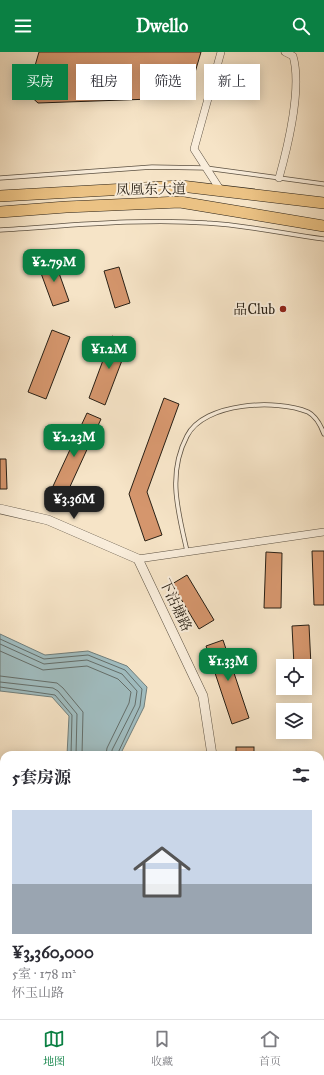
<!DOCTYPE html>
<html lang="zh">
<head>
<meta charset="utf-8">
<style>
	:root { --surface:#fff; --page:#f7f7f7; --text:#2b2b33; --muted:#7c7c81; --line:#e1e1e2; --accent:#0b8043 }
	body { margin:0; font-family:"IM FELL Great Primer","Noto Serif SC",serif; background:var(--page); color:var(--text); height:100vh; display:flex; flex-direction:column; font-size:15px; white-space:nowrap }
	* { box-sizing:border-box; margin:0 }
	p { font-size:13px; color:var(--muted) }
	.icon { flex:none; width:22px; height:22px; fill:none; stroke:currentColor; stroke-width:2; stroke-linecap:round; stroke-linejoin:round }
	.map { position:relative; flex:1; overflow:hidden }
	.panel { position:absolute; left:0px; top:699px; width:324px; height:268px; display:flex; flex-direction:column; background:var(--surface); border-radius:12px 12px 0 0; box-shadow:0 2px 10px #0003 }
	.panel>* { flex:none }
	.top-card { position:absolute; left:12px; top:12px; width:300px; height:36px; display:flex; gap:8px }
	.controls { position:absolute; left:276px; top:607px; display:grid; gap:8px }
	.controls a { display:grid; place-items:center; width:36px; height:36px; border-radius:0px; background:var(--surface); box-shadow:0 2px 10px #0003; font-size:20px }
	.price { position:absolute; translate:-50% -34px; padding:0 9px; border-radius:8px; background:var(--accent); color:#fff; font-size:13px; line-height:26px; filter:drop-shadow(0 1px 2px #0008) }
	.price::after { content:''; position:absolute; left:50%; top:24px; width:12px; height:9px; margin-left:-6px; background:inherit; clip-path:polygon(0 0,100% 0,50% 100%) }
	.price.selected { background:#222; color:#fff }
	ul { padding:0; list-style:none }
	li { display:grid; align-content:center; gap:8px; height:212px; padding:0 12px }
	li span { display:grid; place-items:center; height:124px; border-radius:0px; color:#555 }
	li>.icon { margin-inline-start:auto }
	span .icon { width:72px; height:72px; fill:#fffc; stroke-width:1 }
	li b { font-size:17px }
	h2 { display:flex; justify-content:space-between; align-items:center; height:48px; padding:0 12px; font-size:17px }
	.tag { padding:0 14px; border-radius:0px; background:var(--surface); box-shadow:0 2px 10px #0003; font-size:14px; line-height:36px }
	.tag.selected { background:var(--accent); color:#fff }
	header { display:flex; justify-content:space-between; align-items:center; height:52px; padding:0 12px; background:var(--accent); color:#fff; font-size:18px; font-weight:700 }
	.menu { display:flex; justify-content:space-around; align-items:center; height:56px; border-top:1px solid var(--line); background:var(--surface); font-size:11px; color:var(--muted) }
	.menu a { display:grid; justify-items:center; gap:2px }
	.menu .selected { color:var(--accent) }
	.map>svg:first-child { display:block }
	.water { fill:#a0bcbf; stroke:#707e7b }
	.lines { fill:none; stroke-linecap:round; stroke-linejoin:round }
	.shore { stroke:#646e6a; stroke-width:1 }
	.building { fill:#d5966d; stroke:#292015 }
	.service-casing { stroke:#5c5142; stroke-width:5 }
	.minor-casing { stroke:#5c5142; stroke-width:8 }
	.tertiary-casing { stroke:#5c5142; stroke-width:10 }
	.primary-casing { stroke:#292015; stroke-width:12 }
	.service { stroke:#f9eddb; stroke-width:3.5 }
	.minor { stroke:#f9eddb; stroke-width:7 }
	.tertiary { stroke:#f9eddb; stroke-width:9 }
	.primary { stroke:#ebc284; stroke-width:11 }
	.poi-dot { fill:#8f2418; stroke:#f9eddb; stroke-width:1.5 }
	.labels { text-anchor:middle; stroke-width:4; stroke-linejoin:round; paint-order:stroke }
	.street-label { font-size:14px; fill:#292015; stroke:#f9eddb }
	.poi-label { font-size:14px; fill:#292015; stroke:#f9eddb; text-anchor:end }
</style>
</head>
<body>
<header><svg class="icon" aria-label="menu" viewBox="0 0 24 24"><path d="M4 6h16M4 12h16M4 18h16"/></svg>Dwello<svg class="icon" aria-label="search" viewBox="0 0 24 24"><circle cx="10" cy="10" r="6"/><path d="M15 15l6 6"/></svg></header>
<div class="map">
<svg width="324" height="967" viewBox="0 0 324 967">
	<rect width="100%" height="100%" fill="#f6e4c7"/>
	<filter id="stains"><feTurbulence type="fractalNoise" baseFrequency=".005" numOctaves="4"/><feColorMatrix values="0 0 0 0 .2 0 0 0 0 .09 0 0 0 0 .02 0 0 0 .5 -.17"/></filter>
	<radialGradient id="worn" r=".72"><stop offset=".6" stop-color="#630" stop-opacity="0"/><stop offset="1" stop-color="#630" stop-opacity=".3"/></radialGradient>
	<path class="water" d="M0 582 45 603 88 599 127 614 147 635 144 655 120 703H67L69 664 52 645 0 639Z"/>
	<g class="lines">
		<g class="shore">
			<path d="M0 587 44 607 88 603 125 618 142 637 140 654 117 703"/>
			<path d="M0 592 44 612 87 608 122 622 137 639 135 653 112 698V703"/>
			<path d="M0 599 43 618 87 614 118 627 131 640 129 651 107 696 106 703"/>
			<path d="M0 624 57 631 63 636 83 660 82 703"/>
			<path d="M0 630 53 636 58 639 77 662 76 703"/>
			<path d="M0 635 55 643 72 663 71 703"/>
		</g>
	</g>
	<g class="building">
		<path d="M39 0H201L189 41 180 46 38 51 27 41Z"/>
		<path d="M54 207 69 249 53 254 38 213Z"/>
		<path d="M119 215 130 251 115 256 104 219Z"/>
		<path d="M52 278 70 285 46 347 28 340Z"/>
		<path d="M112 284 129 290 105 353 89 346Z"/>
		<path d="M164 346 179 352 147 440 162 483 145 489 129 442Z"/>
		<path d="M87 361 101 367 62 452 48 445Z"/>
		<path d="M0 407H6L7 437H0Z"/>
		<path d="M312 499H324V553H314Z"/>
		<path d="M266 500 282 501 281 556H264Z"/>
		<path d="M187 523 214 568 199 577 172 532Z"/>
		<path d="M309 573 311 614H294L292 574Z"/>
		<path d="M223 588 249 666 232 672 206 594Z"/>
		<rect x="236" y="695" width="18" height="8"/>
	</g>
	<g class="lines">
		<g class="service-casing">
			<g id="service">
				<path d="M0 126 152 115 206 116 324 132"/>
				<path d="M0 178C67 174 140 166 207 171 246 173 285 182 324 187"/>
				<path d="M187 499C178 459 167 422 187 384 204 350 277 347 308 360 316 364 321 374 324 382"/>
			</g>
		</g>
		<g class="minor-casing">
			<g id="minor">
				<path d="M221 0 194 97 221 139"/>
				<path d="M279 126C288 94 302 35 293 4L285 0"/>
				<path d="M138 507 324 480"/>
			</g>
		</g>
		<g class="tertiary-casing">
			<g id="tertiary">
				<path d="M0 457 48 468 138 507 203 644 212 703"/>
				<path d="M320 861 324 860"/>
				<path d="M197 963V967"/>
				<path d="M123 967 129 963"/>
			</g>
		</g>
		<g class="primary-casing">
			<g id="primary">
				<path d="M0 144 181 134 324 151"/>
				<path d="M0 160 66 155 180 150 324 174"/>
			</g>
		</g>
		<use href="#service" class="service"/>
		<use href="#minor" class="minor"/>
		<use href="#tertiary" class="tertiary"/>
		<use href="#primary" class="primary"/>
	</g>
	<circle class="poi-dot" cx="283" cy="257" r="4"/>
	<g class="labels">
		<g class="street-label">
			<text transform="translate(151 137) rotate(-1)" y="5">凤凰东大道</text>
			<text transform="translate(176 553) rotate(65)" y="5">下沽塘路</text>
		</g>
		<g class="poi-label">
			<text x="275" y="262">品Club</text>
		</g>
	</g>
	<rect width="100%" height="100%" filter="url(#stains)"/>
	<rect width="100%" height="100%" fill="url(#worn)"/>
</svg>
<div class="controls">
<a><svg class="icon" aria-label="locate" viewBox="0 0 24 24"><circle cx="12" cy="12" r="6"/><path d="M12 2v4M12 18v4M2 12h4M18 12h4"/></svg></a>
<a><svg class="icon" aria-label="layers" viewBox="0 0 24 24"><path d="M12 4l9 5-9 5-9-5zM3 14l9 5 9-5"/></svg></a>
</div>
<b class="price" style="left:54px;top:231px">¥2.79M</b>
<b class="price" style="left:109px;top:318px">¥1.2M</b>
<b class="price" style="left:74px;top:406px">¥2.23M</b>
<b class="price selected" style="left:74px;top:468px">¥3.36M</b>
<b class="price" style="left:228px;top:630px">¥1.33M</b>
<div class="top-card">
<a class="tag selected">买房</a>
<a class="tag">租房</a>
<a class="tag">筛选</a>
<a class="tag">新上</a>
</div>
<section class="panel">
<h2>5套房源<svg class="icon" aria-label="filters" viewBox="0 0 24 24"><path d="M4 7h16M4 17h16"/><circle cx="9" cy="7" r="2"/><circle cx="15" cy="17" r="2"/></svg></h2>
<ul>
<li><span style="background:linear-gradient(#c9d6e8 60%,#9aa5b1 0)"><svg class="icon" aria-label="home" viewBox="0 0 24 24"><path d="M3 11l9-7 9 7M6 9v11h12V9"/></svg></span><div><b>¥3,360,000</b><p>5室 · 178 m²</p><p>怀玉山路</p></div></li>
</ul>
</section>
</div>
<nav class="menu">
<a class="selected"><svg class="icon" aria-label="map" viewBox="0 0 24 24"><path d="M3 6l6-2 6 2 6-2v14l-6 2-6-2-6 2zM9 4v14M15 6v14"/></svg>地图</a>
<a><svg class="icon" aria-label="saved" viewBox="0 0 24 24"><path d="M7 4h10v16l-5-4-5 4z"/></svg>收藏</a>
<a><svg class="icon" aria-label="home" viewBox="0 0 24 24"><path d="M3 11l9-7 9 7M6 9v11h12V9"/></svg>首页</a>
</nav>
</body>
</html>
